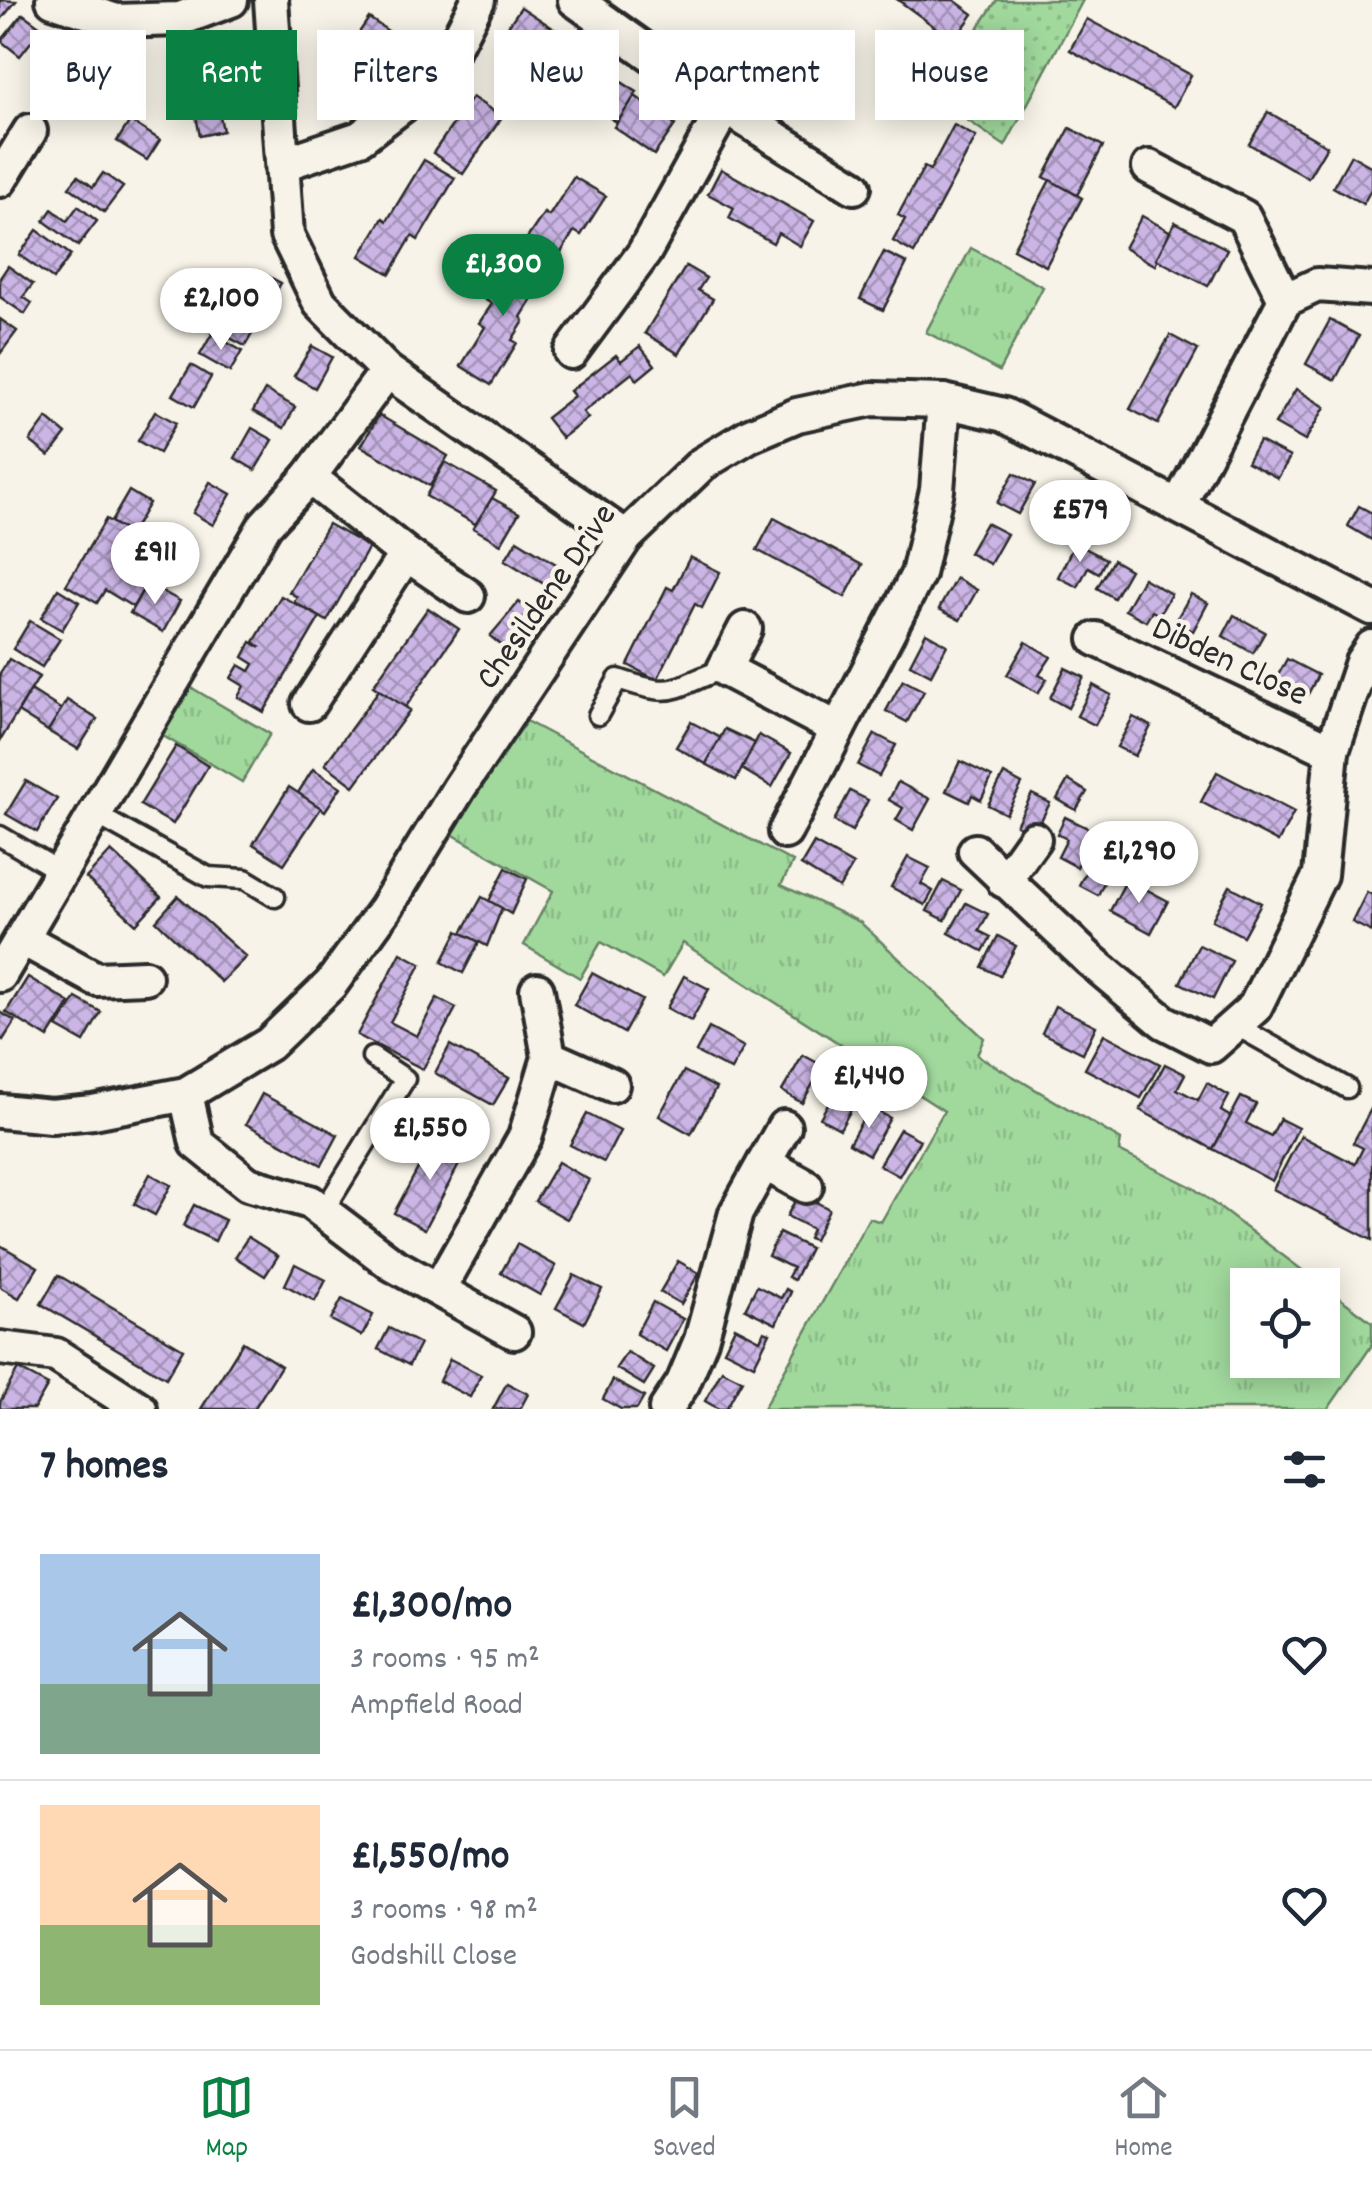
<!DOCTYPE html>
<html lang="en">
<head>
<meta charset="utf-8">
<style>
	:root { --surface:#fff; --page:#f6f6f7; --text:#1f2937; --muted:#747a83; --line:#e0e1e3; --accent:#0b8043 }
	body { margin:0; font-family:Dekko,sans-serif; background:var(--page); color:var(--text); height:100vh; display:flex; flex-direction:column; font-size:38px; white-space:nowrap }
	* { box-sizing:border-box; margin:0 }
	p { font-size:32px; color:var(--muted) }
	.icon { flex:none; width:55px; height:55px; fill:none; stroke:currentColor; stroke-width:2; stroke-linecap:round; stroke-linejoin:round }
	.map { position:relative; height:1409px; overflow:hidden }
	.details { display:flex; flex-direction:column; background:var(--surface); flex:1 }
	.details>* { flex:none }
	.hud { position:absolute; left:30px; top:30px; width:1312px; height:90px; display:flex; gap:20px }
	.controls { position:absolute; left:1230px; top:1268px; display:grid; gap:20px }
	.controls a { display:grid; place-items:center; width:110px; height:110px; border-radius:0px; background:var(--surface); box-shadow:0 5px 25px #0003; font-size:50px }
	.price { position:absolute; translate:-50% -85px; padding:0 22px; border-radius:35px; background:#fff; color:#222; font-size:32px; line-height:65px; filter:drop-shadow(0 2px 5px #0008) }
	.price::after { content:''; position:absolute; left:50%; top:60px; width:30px; height:22px; margin-left:-15px; background:inherit; clip-path:polygon(0 0,100% 0,50% 100%) }
	.price.selected { background:var(--accent); color:#fff }
	ul { padding:0; list-style:none }
	li { display:flex; align-items:center; gap:30px; height:250px; padding:0 40px }
	li+li { border-top:2px solid var(--line) }
	li span { display:grid; place-items:center; flex:none; width:280px; height:200px; border-radius:0px; color:#555 }
	li>.icon { margin-inline-start:auto }
	span .icon { width:120px; height:120px; fill:#fffc; stroke-width:1 }
	li b { font-size:42px }
	h2 { display:flex; justify-content:space-between; align-items:center; height:120px; padding:0 40px; font-size:42px }
	.chip { padding:0 35px; border-radius:0px; background:var(--surface); box-shadow:0 5px 25px #0003; font-size:35px; line-height:90px }
	.chip.selected { background:var(--accent); color:#fff }
	.tabs { display:flex; justify-content:space-around; align-items:center; height:140px; border-top:2px solid var(--line); background:var(--surface); font-size:28px; color:var(--muted) }
	.tabs a { display:grid; justify-items:center; gap:5px }
	.tabs .selected { color:var(--accent) }
	.map>svg:first-child { display:block }
	.grass { fill:url(#grass-dots); stroke:#668264; stroke-width:2.5 }
	.park { fill:url(#park-tufts); stroke:#668264; stroke-width:2.5 }
	.building { fill:url(#building-cross-hatch); stroke:#2b2b2b; stroke-width:2.5 }
	.lines { fill:none; stroke-linecap:round; stroke-linejoin:round }
	.lane-casing { stroke:#2b2b2b; stroke-width:25 }
	.street-casing { stroke:#2b2b2b; stroke-width:40 }
	.lane { stroke:#f7f3e8; stroke-width:18 }
	.street { stroke:#f7f3e8; stroke-width:32 }
	.labels { text-anchor:middle; stroke-width:9; stroke-linejoin:round; paint-order:stroke }
	.street-label { font-size:35px; fill:#2b2b2b; stroke:#f7f3e8 }
</style>
</head>
<body>
<div class="map">
<svg width="1372" height="1409" viewBox="0 0 1372 1409">
	<defs>
		<pattern id="grass-dots" width="8" height="8" patternUnits="userSpaceOnUse" patternTransform="scale(2.5)"><rect width="8" height="8" fill="#a1d99d"/><path d="M2 2h.1M6 6h.1" fill="none" stroke="#8bba87" stroke-width="1.8" stroke-linecap="round"/></pattern>
		<pattern id="park-tufts" width="24" height="20" patternUnits="userSpaceOnUse" patternTransform="scale(2.5)"><rect width="24" height="20" fill="#a1d99d"/><path d="M3 7l-1-3M5 7V3M7 7l1-3M15 17l-1-3M17 17v-4M19 17l1-3" fill="none" stroke="#8bba87"/></pattern>
		<pattern id="building-cross-hatch" width="8" height="8" patternUnits="userSpaceOnUse" patternTransform="scale(2.5)"><rect width="8" height="8" fill="#cbb5e5"/><path d="M0 0l8 8M0 8l8-8" fill="none" stroke="#a593ba"/></pattern>
	</defs>
	<rect width="100%" height="100%" fill="#f7f3e8"/>
	<filter id="ink" filterUnits="userSpaceOnUse"><feTurbulence type="fractalNoise" baseFrequency=".01" numOctaves="2"/><feDisplacementMap in="SourceGraphic" scale="20" xChannelSelector="R" yChannelSelector="G"/><feConvolveMatrix kernelMatrix="1 2 1 2 8 2 1 2 1" color-interpolation-filters="sRGB"/></filter>
	<g filter="url(#ink)">
		<path class="grass" d="M997 0H1083L1005 146 932 96Z"/>
		<g class="park">
			<path d="M971 248 1043 287 999 371 926 332Z"/>
			<path d="M187 685 270 734 242 782 158 733Z"/>
			<path d="M524 720 793 862 781 885 860 922 984 1038 977 1055 1121 1140 1119 1151 1192 1187 1322 1285H1248V1360H1322V1285L1372 1322V1345L1328 1409H763L869 1218 881 1222 944 1111 683 943 663 977 601 942 580 978 524 945 553 891 452 834Z"/>
		</g>
		<g class="building">
			<path d="M0 0 16 1 0 21Z"/>
			<path d="M898 0H954L973 14 954 41Z"/>
			<path d="M521 7 559 32 540 61 502 35Z"/>
			<path d="M23 14 42 28 20 56 1 41Z"/>
			<path d="M369 18 397 37 357 97 328 78Z"/>
			<path d="M1087 19 1191 75 1174 107 1070 50Z"/>
			<path d="M63 31 82 45 61 73 42 58Z"/>
			<path d="M557 35 595 60 574 91 536 67Z"/>
			<path d="M219 39 224 63 189 69 185 46Z"/>
			<path d="M115 50 134 65 113 93 93 78Z"/>
			<path d="M598 67 637 92 618 123 578 97Z"/>
			<path d="M216 96 223 131 200 136 193 101Z"/>
			<path d="M635 96 675 125 654 155 614 127Z"/>
			<path d="M472 97 502 117 463 174 433 153Z"/>
			<path d="M1268 112 1327 146 1308 178 1249 144Z"/>
			<path d="M130 121 160 140 147 160 117 141Z"/>
			<path d="M954 125 976 137 914 253 893 241 905 219 898 215 924 167 930 170Z"/>
			<path d="M1070 128 1103 146 1077 195 1044 177Z"/>
			<path d="M1351 155 1372 167V188L1363 204 1333 187Z"/>
			<path d="M424 160 455 178 418 240 412 236 390 274 360 256 383 218 387 221Z"/>
			<path d="M721 169 814 221 800 246 778 233 773 243 729 218 734 208 708 194Z"/>
			<path d="M103 173 123 187 104 212 69 187 78 176 93 187Z"/>
			<path d="M574 177 606 196 581 235 574 231 551 269 520 249 544 213 549 216Z"/>
			<path d="M1050 180 1082 198 1046 266 1013 249Z"/>
			<path d="M78 206 97 221 78 246 44 221 52 209 67 221Z"/>
			<path d="M1142 216 1173 233 1155 265 1124 248Z"/>
			<path d="M1175 222 1227 249 1208 286 1156 259Z"/>
			<path d="M37 230 71 255 53 279 19 255Z"/>
			<path d="M884 252 907 263 883 310 860 299Z"/>
			<path d="M510 256 545 278 521 317 524 321 512 340 517 343 491 385 461 366 485 327 479 323 492 304 484 299Z"/>
			<path d="M8 266 33 284 23 297 32 303 25 314 0 297V278Z"/>
			<path d="M686 266 706 278 698 290 713 299 679 354 645 333Z"/>
			<path d="M260 272 281 283 245 346 212 328 228 300 240 307Z"/>
			<path d="M0 319 17 331 0 354Z"/>
			<path d="M1330 320 1359 336 1335 380 1306 364Z"/>
			<path d="M212 334 242 351 230 372 200 355Z"/>
			<path d="M1170 335 1198 350 1158 424 1130 409Z"/>
			<path d="M312 346 332 357 315 388 294 376Z"/>
			<path d="M640 346 655 365 637 380 632 373 583 412 588 418 562 438 546 418 574 396 570 391 616 355 621 361Z"/>
			<path d="M191 365 211 377 194 407 173 395Z"/>
			<path d="M1296 389 1325 407 1305 441 1275 424Z"/>
			<path d="M265 390 295 407 284 428 253 411Z"/>
			<path d="M155 411 176 423 159 453 138 441Z"/>
			<path d="M379 415 448 456 430 486 361 446Z"/>
			<path d="M47 418 66 434 49 456 30 441Z"/>
			<path d="M252 428 273 440 255 470 235 458Z"/>
			<path d="M1259 441 1290 457 1278 478 1247 462Z"/>
			<path d="M445 462 496 491 477 525 426 496Z"/>
			<path d="M1014 473 1035 484 1018 514 997 503Z"/>
			<path d="M210 482 231 494 213 525 193 513Z"/>
			<path d="M129 491 149 503 131 534 111 522Z"/>
			<path d="M492 498 519 513 501 544 473 528Z"/>
			<path d="M1359 506 1372 513V540L1348 526Z"/>
			<path d="M774 518 862 565 845 597 757 550Z"/>
			<path d="M106 519 134 536 116 565 147 583 133 607 105 590 97 603 66 585Z"/>
			<path d="M986 523 1007 534 990 564 969 553Z"/>
			<path d="M328 524 369 547 327 621 294 602 297 597 289 592Z"/>
			<path d="M517 540 564 569 552 589 505 560Z"/>
			<path d="M1075 543 1106 559 1099 573 1088 567 1078 587 1058 577Z"/>
			<path d="M690 557 720 572 702 608 695 604 657 680 628 665 667 587 673 590Z"/>
			<path d="M1113 560 1130 570 1114 598 1097 588Z"/>
			<path d="M956 578 977 590 960 620 939 609Z"/>
			<path d="M1143 578 1171 594 1159 615 1152 611 1146 621 1125 610Z"/>
			<path d="M147 583 180 601 163 632 130 613Z"/>
			<path d="M58 589 79 602 62 630 41 618Z"/>
			<path d="M1191 594 1208 603 1193 631 1175 622Z"/>
			<path d="M281 596 320 617 264 712 238 697 244 686 231 678 239 665 250 671 254 664 243 657 251 642 261 648 254 642Z"/>
			<path d="M519 602 535 615 506 649 490 636Z"/>
			<path d="M428 608 459 629 405 708 373 686Z"/>
			<path d="M1234 615 1265 632 1253 653 1223 636Z"/>
			<path d="M30 621 60 639 42 667 13 649Z"/>
			<path d="M926 633 947 645 931 675 910 664Z"/>
			<path d="M1026 642 1051 657 1039 675 1047 679 1038 693 1007 675Z"/>
			<path d="M9 659 39 677 0 741V673Z"/>
			<path d="M1287 659 1318 675 1307 696 1276 679Z"/>
			<path d="M1065 668 1084 677 1068 708 1050 698Z"/>
			<path d="M903 680 924 691 907 722 886 711Z"/>
			<path d="M1093 685 1111 695 1095 725 1077 716Z"/>
			<path d="M31 690 62 710 48 731 18 712Z"/>
			<path d="M379 690 410 710 354 786 325 764Z"/>
			<path d="M67 700 97 719 78 749 48 731Z"/>
			<path d="M1133 717 1151 726 1135 756 1117 747Z"/>
			<path d="M691 722 721 738 706 764 676 747Z"/>
			<path d="M725 729 755 743 736 780 706 764Z"/>
			<path d="M875 734 896 745 879 776 858 765Z"/>
			<path d="M759 735 791 753 772 787 742 769Z"/>
			<path d="M176 746 208 766 173 824 140 805Z"/>
			<path d="M960 761 992 777 981 800 972 795 969 802 946 791Z"/>
			<path d="M313 769 341 787 325 811 298 793Z"/>
			<path d="M1217 772 1294 812 1278 842 1201 802Z"/>
			<path d="M1004 774 1022 784 1006 814 988 805Z"/>
			<path d="M1068 780 1087 792 1076 810 1057 799Z"/>
			<path d="M26 781 57 799 37 832 6 814Z"/>
			<path d="M898 782 930 799 913 830 896 820 903 808 889 800Z"/>
			<path d="M289 787 321 808 284 864 253 844Z"/>
			<path d="M850 791 868 800 852 831 834 821Z"/>
			<path d="M1032 794 1050 803 1034 834 1016 825Z"/>
			<path d="M1065 817 1094 831 1077 867 1058 857 1067 839 1057 834Z"/>
			<path d="M814 843 853 865 839 888 801 865Z"/>
			<path d="M111 851 161 897 136 924 86 878Z"/>
			<path d="M1095 855 1113 864 1098 895 1079 885Z"/>
			<path d="M908 857 930 868 921 884 933 891 925 905 891 887Z"/>
			<path d="M506 868 527 879 511 914 489 901Z"/>
			<path d="M1127 879 1168 901 1151 933 1110 911Z"/>
			<path d="M943 881 961 890 945 920 927 911Z"/>
			<path d="M1230 886 1261 903 1243 936 1212 920Z"/>
			<path d="M1367 892 1372 895V932L1352 922Z"/>
			<path d="M178 896 246 957 221 982 156 921Z"/>
			<path d="M482 897 502 908 487 946 462 933Z"/>
			<path d="M966 903 988 914 979 931 991 937 983 951 949 933Z"/>
			<path d="M458 931 479 942 463 973 442 962Z"/>
			<path d="M998 936 1016 946 1000 976 982 967Z"/>
			<path d="M1199 945 1232 961 1213 999 1180 983Z"/>
			<path d="M401 953 421 964 390 1022 417 1036 437 998 456 1008 423 1069 357 1035Z"/>
			<path d="M592 973 642 1000 624 1033 574 1005Z"/>
			<path d="M684 976 709 989 691 1021 667 1008Z"/>
			<path d="M28 977 70 1003 48 1038 6 1012Z"/>
			<path d="M76 998 101 1012 84 1042 57 1027Z"/>
			<path d="M1055 1006 1096 1026 1083 1053 1042 1033Z"/>
			<path d="M0 1012 15 1021 3 1040 0 1038Z"/>
			<path d="M709 1028 744 1047 731 1070 696 1052Z"/>
			<path d="M1104 1034 1160 1064 1141 1098 1085 1069Z"/>
			<path d="M450 1045 509 1078 493 1105 435 1073Z"/>
			<path d="M803 1055 823 1066 802 1103 782 1091Z"/>
			<path d="M1165 1064 1185 1074 1177 1089 1198 1100 1207 1083 1229 1096 1221 1111 1231 1117 1213 1149 1140 1110Z"/>
			<path d="M684 1071 716 1088 691 1134 659 1116Z"/>
			<path d="M841 1081 861 1092 840 1129 820 1118Z"/>
			<path d="M262 1094 338 1135 322 1165 246 1124Z"/>
			<path d="M1241 1097 1256 1104 1246 1123 1271 1136 1280 1119 1298 1128 1272 1181 1213 1149Z"/>
			<path d="M870 1107 890 1118 869 1155 849 1143Z"/>
			<path d="M1372 1107V1240L1273 1189 1301 1136 1355 1164 1363 1148 1353 1143Z"/>
			<path d="M587 1114 620 1131 604 1162 570 1145Z"/>
			<path d="M900 1129 920 1140 899 1176 879 1165Z"/>
			<path d="M435 1137 465 1153 425 1229 394 1213Z"/>
			<path d="M558 1162 589 1180 567 1219 535 1201Z"/>
			<path d="M150 1174 171 1185 155 1215 134 1204Z"/>
			<path d="M799 1193 829 1209 814 1240 808 1238 812 1229 787 1216Z"/>
			<path d="M194 1205 225 1220 215 1241 183 1226Z"/>
			<path d="M779 1233 810 1248 794 1280 788 1277 793 1268 768 1256Z"/>
			<path d="M248 1237 278 1256 265 1276 235 1257Z"/>
			<path d="M517 1244 556 1266 540 1295 501 1273Z"/>
			<path d="M0 1245 38 1267 19 1298 0 1287Z"/>
			<path d="M678 1261 699 1273 681 1304 660 1292Z"/>
			<path d="M295 1264 326 1280 315 1301 285 1285Z"/>
			<path d="M58 1275 183 1349 166 1378 41 1304Z"/>
			<path d="M574 1275 602 1289 584 1323 556 1308Z"/>
			<path d="M757 1286 781 1298 786 1289 791 1292 776 1324 745 1309Z"/>
			<path d="M342 1299 373 1315 362 1336 331 1320Z"/>
			<path d="M653 1302 683 1319 666 1351 636 1334Z"/>
			<path d="M735 1327 760 1340 764 1331 770 1333 754 1365 724 1350Z"/>
			<path d="M389 1328 420 1344 409 1365 378 1349Z"/>
			<path d="M243 1342 281 1366 254 1409H201Z"/>
			<path d="M627 1352 654 1369 644 1385 616 1368Z"/>
			<path d="M450 1359 481 1375 470 1397 439 1381Z"/>
			<path d="M18 1369 48 1385 34 1409H0V1402Z"/>
			<path d="M722 1370 742 1380 726 1409H719L705 1401Z"/>
			<path d="M613 1380 644 1397 637 1409H621L603 1399Z"/>
			<path d="M507 1383 528 1394 520 1409H493Z"/>
		</g>
		<g class="lines">
			<g class="lane-casing">
				<g id="lane">
					<path d="M598 715 618 679C679 700 670 687 724 669"/>
					<path d="M95 814 208 877 245 879 275 897"/>
					<path d="M0 836 61 872"/>
					<path d="M1235 1025 1347 1088"/>
					<path d="M323 1212 405 1079 372 1057"/>
				</g>
			</g>
			<g class="street-casing">
				<g id="street">
					<path d="M53 0 116 21 180 19 231 0"/>
					<path d="M271 0 287 235 320 303 387 371 626 537"/>
					<path d="M575 0 725 107 854 187"/>
					<path d="M283 164 360 138 415 96 454 47 478 0"/>
					<path d="M1149 167 1244 217 1285 300 1179 505"/>
					<path d="M0 180 30 131"/>
					<path d="M1285 300 1317 285 1372 289"/>
					<path d="M571 352 644 253 725 107"/>
					<path d="M309 477 406 554 468 596"/>
					<path d="M745 629 724 669 838 729"/>
					<path d="M1096 639 1332 751"/>
					<path d="M309 704 406 554"/>
					<path d="M785 832 918 574 937 490 944 401"/>
					<path d="M975 851 1090 960 1164 1022 1211 1046 1255 1007 1320 875 1332 751 1362 662 1372 647"/>
					<path d="M1004 881 1034 839"/>
					<path d="M23 939 96 979 145 977"/>
					<path d="M0 975 265 525 309 477 387 371"/>
					<path d="M549 1057 612 1085"/>
					<path d="M186 1094 197 1143 248 1184 310 1202 392 1264 514 1332"/>
					<path d="M0 1111 51 1116 93 1112 186 1094 269 1044 331 984 385 909 459 788 626 537 702 464 750 435 797 415 872 399 944 401 1004 415 1372 608"/>
					<path d="M764 1163 806 1186"/>
					<path d="M439 1289 525 1137 549 1057 537 990"/>
					<path d="M0 1348 56 1355 140 1409"/>
					<path d="M666 1409 683 1383 701 1340 736 1213 784 1127"/>
				</g>
			</g>
			<use href="#lane" class="lane"/>
			<use href="#street" class="street"/>
		</g>
	</g>
	<g class="labels">
		<g class="street-label">
			<text transform="translate(544 595) rotate(-55)" y="12">Chesildene Drive</text>
			<text transform="translate(1231 659) rotate(25)" y="12">Dibden Close</text>
		</g>
	</g>
</svg>
<div class="controls">
<a><svg class="icon" aria-label="locate" viewBox="0 0 24 24"><circle cx="12" cy="12" r="6"/><path d="M12 2v4M12 18v4M2 12h4M18 12h4"/></svg></a>
</div>
<b class="price selected" style="left:503px;top:319px">£1,300</b>
<b class="price" style="left:221px;top:353px">£2,100</b>
<b class="price" style="left:1080px;top:565px">£579</b>
<b class="price" style="left:155px;top:607px">£911</b>
<b class="price" style="left:1139px;top:906px">£1,290</b>
<b class="price" style="left:869px;top:1131px">£1,440</b>
<b class="price" style="left:430px;top:1183px">£1,550</b>
<div class="hud">
<a class="chip">Buy</a>
<a class="chip selected">Rent</a>
<a class="chip">Filters</a>
<a class="chip">New</a>
<a class="chip">Apartment</a>
<a class="chip">House</a>
</div>
</div>
<section class="details">
<h2>7 homes<svg class="icon" aria-label="filters" viewBox="0 0 24 24"><path d="M4 7h16M4 17h16"/><circle cx="9" cy="7" r="2"/><circle cx="15" cy="17" r="2"/></svg></h2>
<ul>
<li><span style="background:linear-gradient(#a9c7e8 65%,#7fa58c 0)"><svg class="icon" aria-label="home" viewBox="0 0 24 24"><path d="M3 11l9-7 9 7M6 9v11h12V9"/></svg></span><div><b>£1,300/mo</b><p>3 rooms · 95 m²</p><p>Ampfield Road</p></div><svg class="icon" aria-label="heart" viewBox="0 0 24 24"><path d="M12 20l-8-8c-3-5 5-10 8-4 3-6 11-1 8 4z"/></svg></li>
<li><span style="background:linear-gradient(#ffd9b3 60%,#8fb573 0)"><svg class="icon" aria-label="home" viewBox="0 0 24 24"><path d="M3 11l9-7 9 7M6 9v11h12V9"/></svg></span><div><b>£1,550/mo</b><p>3 rooms · 98 m²</p><p>Godshill Close</p></div><svg class="icon" aria-label="heart" viewBox="0 0 24 24"><path d="M12 20l-8-8c-3-5 5-10 8-4 3-6 11-1 8 4z"/></svg></li>
</ul>
</section>
<nav class="tabs">
<a class="selected"><svg class="icon" aria-label="map" viewBox="0 0 24 24"><path d="M3 6l6-2 6 2 6-2v14l-6 2-6-2-6 2zM9 4v14M15 6v14"/></svg>Map</a>
<a><svg class="icon" aria-label="saved" viewBox="0 0 24 24"><path d="M7 4h10v16l-5-4-5 4z"/></svg>Saved</a>
<a><svg class="icon" aria-label="home" viewBox="0 0 24 24"><path d="M3 11l9-7 9 7M6 9v11h12V9"/></svg>Home</a>
</nav>
</body>
</html>
